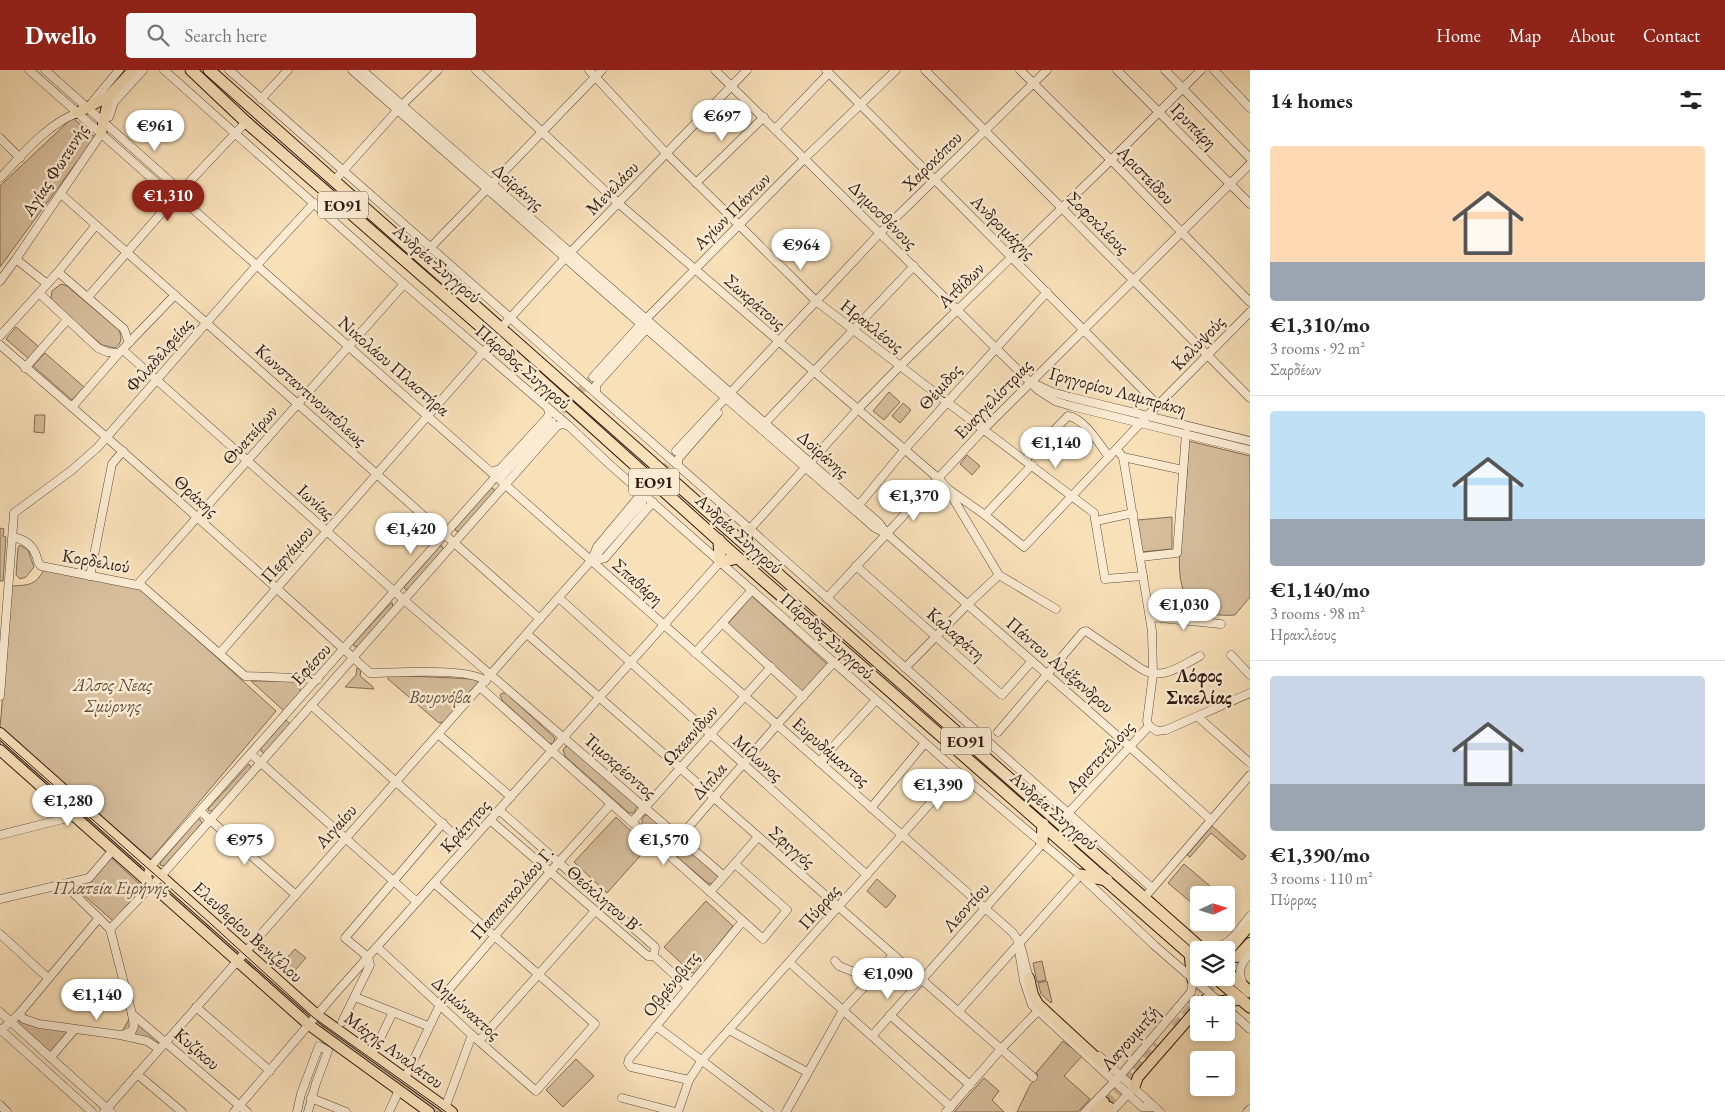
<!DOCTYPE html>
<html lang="en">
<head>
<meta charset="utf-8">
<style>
	:root { --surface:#fff; --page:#f6f6f6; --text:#222; --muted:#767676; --line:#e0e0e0; --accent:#8f2418 }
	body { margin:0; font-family:"EB Garamond",serif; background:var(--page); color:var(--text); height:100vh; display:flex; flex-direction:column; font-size:19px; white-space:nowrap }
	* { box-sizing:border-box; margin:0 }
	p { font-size:16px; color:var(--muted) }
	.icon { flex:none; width:28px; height:28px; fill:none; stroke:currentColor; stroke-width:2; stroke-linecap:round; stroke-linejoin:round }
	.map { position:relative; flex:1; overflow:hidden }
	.panel { display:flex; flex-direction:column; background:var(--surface); width:475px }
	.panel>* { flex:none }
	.needle { width:32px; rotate:86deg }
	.controls { position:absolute; left:1190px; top:816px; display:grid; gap:10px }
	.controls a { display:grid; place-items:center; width:45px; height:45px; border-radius:5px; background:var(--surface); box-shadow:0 2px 8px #0003; font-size:25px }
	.price { position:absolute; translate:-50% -42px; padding:0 11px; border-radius:18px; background:#fff; color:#222; font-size:16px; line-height:32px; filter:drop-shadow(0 1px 2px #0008) }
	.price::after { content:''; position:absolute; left:50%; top:30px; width:15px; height:11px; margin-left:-8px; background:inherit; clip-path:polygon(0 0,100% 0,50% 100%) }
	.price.on { background:var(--accent); color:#fff }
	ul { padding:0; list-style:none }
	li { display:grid; align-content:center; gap:10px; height:265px; padding:0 20px }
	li+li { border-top:1px solid var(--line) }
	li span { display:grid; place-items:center; height:155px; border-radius:5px; color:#555 }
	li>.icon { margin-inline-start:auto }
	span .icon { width:90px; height:90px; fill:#fffc; stroke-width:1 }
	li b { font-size:21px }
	h2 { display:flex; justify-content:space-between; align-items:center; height:60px; padding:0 20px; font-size:21px }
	header { display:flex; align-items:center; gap:30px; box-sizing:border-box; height:70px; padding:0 25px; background:var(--accent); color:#fff }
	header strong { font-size:24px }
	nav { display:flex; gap:28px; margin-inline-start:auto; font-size:18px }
	.search { width:350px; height:45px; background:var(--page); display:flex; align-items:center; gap:12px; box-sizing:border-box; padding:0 18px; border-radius:5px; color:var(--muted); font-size:19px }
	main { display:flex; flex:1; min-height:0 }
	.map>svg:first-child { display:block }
	.green { fill:#d6be9c; stroke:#826c56 }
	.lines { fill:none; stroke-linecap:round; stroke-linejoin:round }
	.minor-tunnel { stroke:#d0b897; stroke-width:8; stroke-dasharray:8 4; stroke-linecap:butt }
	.major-tunnel { stroke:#d0b897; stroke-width:10; stroke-dasharray:10 5; stroke-linecap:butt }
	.minor-casing { stroke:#604b3b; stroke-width:9 }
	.major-casing { stroke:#2e1911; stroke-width:12 }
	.highway-casing { stroke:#2e1911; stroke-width:13 }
	.minor { stroke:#faebd2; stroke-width:8 }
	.major { stroke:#f8e0b9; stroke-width:10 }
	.highway { stroke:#f8e0b9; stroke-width:11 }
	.tram { stroke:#2e1911; stroke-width:1 }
	.labels { text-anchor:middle; stroke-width:5; stroke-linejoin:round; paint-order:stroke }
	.shield { fill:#faebd2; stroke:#6b584b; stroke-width:1 }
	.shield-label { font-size:16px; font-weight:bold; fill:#2e1911 }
	.street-label { font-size:18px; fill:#2e1911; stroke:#faebd2 }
	.park-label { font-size:18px; font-style:italic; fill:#604b3b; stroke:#faebd2 }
	.neighbourhood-label { font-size:19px; font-weight:bold; fill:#2e1911; stroke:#faebd2 }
</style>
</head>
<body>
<header>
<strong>Dwello</strong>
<div class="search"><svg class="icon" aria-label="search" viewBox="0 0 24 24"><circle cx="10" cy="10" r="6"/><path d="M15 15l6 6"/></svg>Search here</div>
<nav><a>Home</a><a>Map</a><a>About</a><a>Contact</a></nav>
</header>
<main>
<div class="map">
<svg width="1250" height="1042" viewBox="0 0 1250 1042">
	<rect width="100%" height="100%" fill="#f8e0b9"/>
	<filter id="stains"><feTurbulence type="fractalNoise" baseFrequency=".004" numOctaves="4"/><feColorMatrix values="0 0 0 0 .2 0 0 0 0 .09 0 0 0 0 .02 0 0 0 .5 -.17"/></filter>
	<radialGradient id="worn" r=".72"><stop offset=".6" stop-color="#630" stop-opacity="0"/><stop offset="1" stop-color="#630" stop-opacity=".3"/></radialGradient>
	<g class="green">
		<path d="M71 49H74L95 67 0 197V116Z"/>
		<path d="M61 214 67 216 119 260C122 268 122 273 115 278L102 275 53 233 51 227 52 221Z"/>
		<path d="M16 257 39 277 29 289 6 269Z"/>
		<path d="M45 283 84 317 72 330 33 296Z"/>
		<path d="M889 322 900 332 884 350 873 341Z"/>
		<path d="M903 333 911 340 900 353 892 346Z"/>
		<path d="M35 345H45L44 363 34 362Z"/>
		<path d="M1189 371 1250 386V527L1235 545C1168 550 1178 494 1183 448 1186 423 1187 397 1189 371Z"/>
		<path d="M967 385 980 396 972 405 960 394Z"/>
		<path d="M491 418H493L495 422 460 462 456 461 455 459Z"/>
		<path d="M1172 447V479L1141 482 1137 450Z"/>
		<path d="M0 458 4 459 3 466 6 467 3 511H0Z"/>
		<path d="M20 475 28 480 34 497 26 507 20 509 16 505 18 478Z"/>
		<path d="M440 476H442L444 480 409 520 405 519 404 517Z"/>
		<path d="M44 500 141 519 276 641 151 789 0 658 12 516C30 515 35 515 44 500Z"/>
		<path d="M752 526 827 594 802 622 727 555Z"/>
		<path d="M392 532 393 537 359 576 356 577 353 575 354 573Z"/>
		<path d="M357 598 361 600 360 606 372 616 374 619 345 617 356 605Z"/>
		<path d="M388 605 473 609 478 611V615L444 652 439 653 388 609Z"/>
		<path d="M251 611H298L300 613V623L284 641Z"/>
		<path d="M502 623H506L555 668 553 674 549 673 502 630 500 625Z"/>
		<path d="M286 650 290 654 266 682 264 683 261 681V678Z"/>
		<path d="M0 665 145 792 138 799 0 677Z"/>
		<path d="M566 676H572L638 734 634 743H629L565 686 563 680Z"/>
		<path d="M249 694 251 698 213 741H209L208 739Z"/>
		<path d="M645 745H650L674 767V772L671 776H666L642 754V749Z"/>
		<path d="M616 747 648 777 607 823 574 792Z"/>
		<path d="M198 749H200L202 753 164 796 160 795V793Z"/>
		<path d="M1212 756 1246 786 1242 790 1211 763 1190 787 1187 785Z"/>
		<path d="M680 775 685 776 715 802 718 807 714 813 709 814 677 787V779Z"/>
		<path d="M109 786 143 817 113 851 78 820Z"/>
		<path d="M1184 794 1217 822 1214 825H1199V839L1168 813Z"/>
		<path d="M877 809 896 826 886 838 867 821Z"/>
		<path d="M706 831 733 856 695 903H692L664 877Z"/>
		<path d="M295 879 306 888 289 907 278 898Z"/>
		<path d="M253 891 306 939 301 945 244 894Z"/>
		<path d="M1042 891 1046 910 1037 912 1033 893Z"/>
		<path d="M1047 911 1052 932 1051 933 1041 924 1038 913Z"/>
		<path d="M19 944 24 949 75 959 51 987 11 952Z"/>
		<path d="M132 944 166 971 159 979 120 965Z"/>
		<path d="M325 953 449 1042H435L319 961Z"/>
		<path d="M1063 971 1082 986 1064 1006 1090 1029 1078 1042H1017L1030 1015 1038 1005 1036 1003Z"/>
		<path d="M576 989 594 1006 563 1037 546 1020Z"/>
		<path d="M984 1008 999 1021 992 1030 1004 1042H954Z"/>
	</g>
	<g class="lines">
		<g class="minor-tunnel">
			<path d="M553 350 593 307"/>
			<path d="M644 432 676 381"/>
		</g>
		<g class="major-tunnel">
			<path d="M1226 900 1237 887"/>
			<path d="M1187 932 1207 908"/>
			<path d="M1175 957 1219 908"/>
			<path d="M1104 1032 1154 972"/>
			<path d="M1109 1037 1140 999"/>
		</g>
		<g class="minor-casing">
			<g id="minor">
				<path d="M29 0 166 121 177 125 1012 862C1025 876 1023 896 1031 912"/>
				<path d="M45 0 172 113 177 125"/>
				<path d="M164 0 404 214 569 356 608 393 958 702 1080 805 1154 875 1223 935"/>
				<path d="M229 0 750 459 1152 818"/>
				<path d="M352 0 596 215 875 458 885 463"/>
				<path d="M362 0 879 453 887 464 1130 677 1211 750"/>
				<path d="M476 0 618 133 939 409 948 419 985 445 1024 477 1151 342 1250 242"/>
				<path d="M589 0 666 83 816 231 947 332 1094 443 1105 509 1143 506"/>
				<path d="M715 0 1038 320 1055 331 1071 336 1250 380"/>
				<path d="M826 0 1158 335"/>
				<path d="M925 0 1250 328"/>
				<path d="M1020 0 1111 90 1250 232"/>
				<path d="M1117 0 1250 134"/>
				<path d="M1165 0 1250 88"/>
				<path d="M1214 0 1250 38"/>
				<path d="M261 29 288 0"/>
				<path d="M90 35 119 0"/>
				<path d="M109 47 114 32 143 0"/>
				<path d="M775 59 829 3"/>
				<path d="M0 68 20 88"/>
				<path d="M0 108C23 84 46 55 77 43"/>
				<path d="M334 111 402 35 438 0"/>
				<path d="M696 113 764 47"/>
				<path d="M61 124 540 549"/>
				<path d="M430 178 602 0"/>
				<path d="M16 189 47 214"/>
				<path d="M58 202 124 259 129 273"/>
				<path d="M0 211 16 189 101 64"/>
				<path d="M39 223 98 278 107 282 119 283"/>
				<path d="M88 227 177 125 246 52"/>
				<path d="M501 258 565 188 747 0"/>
				<path d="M0 266 58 202 96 155"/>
				<path d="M0 275C125 382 248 492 370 603 396 603 467 597 486 611"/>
				<path d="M123 280 404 530 724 806"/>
				<path d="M25 298 67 250"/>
				<path d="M593 307 641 254 805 88 896 0"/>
				<path d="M1035 314 1052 322 1070 327 1250 371"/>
				<path d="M596 323V315L649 256"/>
				<path d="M72 337 119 283 175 225"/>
				<path d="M765 353 914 196"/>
				<path d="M1117 380 1123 387 1152 561 1153 604 1147 651 1149 656"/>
				<path d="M676 381 880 163 1047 0"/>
				<path d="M1123 387 1183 400"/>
				<path d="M1025 390 1068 346C1084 348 1100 375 1109 387"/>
				<path d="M678 396V389L718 343"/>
				<path d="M491 402 500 399 547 348 549 344 548 338"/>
				<path d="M502 406 552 352"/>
				<path d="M948 420 999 505 1056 539"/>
				<path d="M859 435 905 379 1047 222"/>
				<path d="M985 445 1032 395"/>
				<path d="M1096 451 1133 443"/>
				<path d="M750 459 858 339 900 296 1111 90 1201 0"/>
				<path d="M13 467C23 469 32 474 36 485 38 490 37 492 41 496L142 516 245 606 318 609"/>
				<path d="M593 487 597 477 642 423"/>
				<path d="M1140 487 1177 483 1186 363"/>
				<path d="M592 491 605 488 653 432"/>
				<path d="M856 496 1002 625 1032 591"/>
				<path d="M90 506 112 394 123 381"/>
				<path d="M138 514 404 214"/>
				<path d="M559 528 867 805"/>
				<path d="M827 528 983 360 1250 94"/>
				<path d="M1150 547 1221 554"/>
				<path d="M722 553 803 627"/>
				<path d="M527 564 1033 1007"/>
				<path d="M220 583 495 269"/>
				<path d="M695 583 752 520"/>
				<path d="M1231 585 1250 605"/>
				<path d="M905 598 968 534 999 505"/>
				<path d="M480 617 763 869 787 840 735 794"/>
				<path d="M0 626 14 443 72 400 98 377 257 195 314 133"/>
				<path d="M311 635 467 776"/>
				<path d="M1198 647 1250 693"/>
				<path d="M1149 656 1157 661 1166 660 1250 623"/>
				<path d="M998 662 1083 562 1086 561 1140 598C1161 612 1181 596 1200 586"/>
				<path d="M438 664 511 727"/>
				<path d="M251 684 417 832"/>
				<path d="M819 692 876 630"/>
				<path d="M871 738 925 673"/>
				<path d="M499 740 655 877 654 886"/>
				<path d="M200 741 296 825"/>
				<path d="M490 750 648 886H654L688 917"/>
				<path d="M632 752 771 597"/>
				<path d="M1059 753 1149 656"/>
				<path d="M0 765 75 746"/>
				<path d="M666 783 777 655 834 592"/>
				<path d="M149 812 147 806 151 796 491 412 496 406H499"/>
				<path d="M64 814 110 859"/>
				<path d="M710 822 758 767"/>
				<path d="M1144 828 1250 705"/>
				<path d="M0 829 89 808 113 780"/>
				<path d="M110 859 161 806 557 356 562 354 569 356"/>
				<path d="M110 859 132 944 247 1042"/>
				<path d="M0 864 48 908"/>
				<path d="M1198 876C1230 880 1232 868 1250 846"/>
				<path d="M377 877 472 965 536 1021 595 954 434 813"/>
				<path d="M1019 881 1024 911 1032 935 1142 1037H1154"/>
				<path d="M835 891 839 896 854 902 868 914"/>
				<path d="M789 892 951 1037"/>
				<path d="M1243 914C1237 901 1241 894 1250 883"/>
				<path d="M355 927 428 956"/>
				<path d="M196 937 270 1001"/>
				<path d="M1226 938 1250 959"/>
				<path d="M0 942 111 1042"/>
				<path d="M958 942 1080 805"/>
				<path d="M19 944 24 949 39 954 120 965 147 971 159 979"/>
				<path d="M890 945 970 1015"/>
				<path d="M342 952 370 895 368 887 345 868 443 753"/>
				<path d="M656 956 770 1042"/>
				<path d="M0 959 92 1042"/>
				<path d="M729 960 807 1002"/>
				<path d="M0 961 19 944 99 848"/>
				<path d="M123 965 132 961 134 956 132 944"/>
				<path d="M872 966 1042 774"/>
				<path d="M479 971 595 841"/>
				<path d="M375 979 393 942"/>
				<path d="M1099 986 1160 1042"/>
				<path d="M51 987 75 959"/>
				<path d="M137 1004 182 1042"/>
				<path d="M405 1008 445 924 550 802 611 734"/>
				<path d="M689 1010 631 997 628 993 629 989 743 851"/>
				<path d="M311 1028 346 1042"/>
				<path d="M622 1028 676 1042"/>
				<path d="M0 1035 7 1042"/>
				<path d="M445 1038 472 965"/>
				<path d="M104 1042 642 433"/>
				<path d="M234 1042 334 925 720 492"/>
				<path d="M297 1042 301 1024 319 976 328 981 316 1013 308 1042"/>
				<path d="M389 1042 399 1020"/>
				<path d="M678 1042 689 1010 702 990 958 702"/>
				<path d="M786 1042 843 940 893 885"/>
				<path d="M946 1042 1001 979 1037 942"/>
				<path d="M1085 1042 1120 1006 1191 922 1193 910"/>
				<path d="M1111 1042 1130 1022"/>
				<path d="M1247 1042 1250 1039"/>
			</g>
		</g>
		<g class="major-casing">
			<g id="major">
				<path d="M77 43 109 26 133 0"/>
				<path d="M101 64 109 26"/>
				<path d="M0 663 317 945 452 1042"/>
				<path d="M0 680 309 955 429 1042"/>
				<path d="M1229 880 1250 855"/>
				<path d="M1237 887 1250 873"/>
				<path d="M1029 908 1033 925 1038 934 1102 993"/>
				<path d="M1201 935 1206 929"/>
				<path d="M1134 1018 1138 1007 1199 937"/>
				<path d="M1094 1042 1104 1032"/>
				<path d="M1104 1042 1109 1037"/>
			</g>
		</g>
		<g class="highway-casing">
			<g id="highway">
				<path d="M191 0 246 52 495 269 738 488 1199 892"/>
				<path d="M209 0 1203 880"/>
				<path d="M719 470 720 492 738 488"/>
				<path d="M747 476 746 466 750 459"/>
				<path d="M1042 774 1043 754"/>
				<path d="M1080 805 1107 810"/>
				<path d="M1190 884 1193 910"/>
				<path d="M1226 901 1250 922"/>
				<path d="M1216 908 1250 937"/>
				<path d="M1220 932 1241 929"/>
			</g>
		</g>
		<use href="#minor" class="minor"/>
		<use href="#major" class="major"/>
		<use href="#highway" class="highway"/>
		<path class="tram" d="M0 668 211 854 314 948 446 1042"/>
	</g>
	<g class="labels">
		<g class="shield">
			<rect x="318" y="121.5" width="50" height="27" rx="4"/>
			<rect x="629" y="398.5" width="50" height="27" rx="4"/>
			<rect x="941" y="657.5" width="50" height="27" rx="4"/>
		</g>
		<g class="shield-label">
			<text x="343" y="141">ΕΟ91</text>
			<text x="654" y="418">ΕΟ91</text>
			<text x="966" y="677">ΕΟ91</text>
		</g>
		<g class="street-label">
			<text transform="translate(1194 56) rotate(45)" y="6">Γρυπάρη</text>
			<text transform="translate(932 91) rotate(-45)" y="6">Χαροκόπου</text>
			<text transform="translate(55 100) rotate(-57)" y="6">Αγίας Φωτεινής</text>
			<text transform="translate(1146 105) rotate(46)" y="6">Αριστείδου</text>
			<text transform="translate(518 117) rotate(41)" y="6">Δοϊράνης</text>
			<text transform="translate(612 118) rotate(-46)" y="6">Μενελάου</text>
			<text transform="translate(732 141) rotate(-45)" y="6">Αγίων Πάντων</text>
			<text transform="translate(883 145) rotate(45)" y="6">Δημοσθένους</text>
			<text transform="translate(1098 153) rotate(45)" y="6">Σοφοκλέους</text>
			<text transform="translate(1003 157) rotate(45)" y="6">Ανδρομάχης</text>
			<text transform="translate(437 194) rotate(41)" y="6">Ανδρέα Συγγρού</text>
			<text transform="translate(961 215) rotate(-44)" y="6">Ατθίδων</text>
			<text transform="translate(755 232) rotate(41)" y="6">Σωκράτους</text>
			<text transform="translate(872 256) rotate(38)" y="6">Ηρακλέους</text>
			<text transform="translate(1198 273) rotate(-46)" y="6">Καλυψούς</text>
			<text transform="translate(159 285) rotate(-49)" y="6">Φιλαδελφείας</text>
			<text transform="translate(394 296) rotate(41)" y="6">Νικολάου Πλαστήρα</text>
			<text transform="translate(523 297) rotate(41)" y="6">Πάροδος Συγγρού</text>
			<text transform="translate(940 317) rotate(-49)" y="6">Θέμιδος</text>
			<text transform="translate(1118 321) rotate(15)" y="6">Γρηγορίου Λαμπράκη</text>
			<text transform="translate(311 325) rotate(42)" y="6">Κωνσταντινουπόλεως</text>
			<text transform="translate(993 329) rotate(-46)" y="6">Ευαγγελίστριας</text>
			<text transform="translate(250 365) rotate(-48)" y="6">Θυατείρων</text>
			<text transform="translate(823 384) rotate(41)" y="6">Δοϊράνης</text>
			<text transform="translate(196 426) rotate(42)" y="6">Θράκης</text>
			<text transform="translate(316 432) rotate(42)" y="6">Ιωνίας</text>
			<text transform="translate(739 464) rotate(42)" y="6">Ανδρέα Συγγρού</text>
			<text transform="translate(287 484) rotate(-49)" y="6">Περγάμου</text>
			<text transform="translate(96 491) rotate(10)" y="6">Κορδελιού</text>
			<text transform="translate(638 512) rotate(41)" y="6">Σπαθάρη</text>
			<text transform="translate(956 564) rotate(41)" y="6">Καλαφάτη</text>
			<text transform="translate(827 566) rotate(42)" y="6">Πάροδος Συγγρού</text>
			<text transform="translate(311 594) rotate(-48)" y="6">Εφέσου</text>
			<text transform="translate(1060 595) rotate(41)" y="6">Πάντου Αλέξανδρου</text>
			<text transform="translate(690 665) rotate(-48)" y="6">Ωκεανίδων</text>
			<text transform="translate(831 682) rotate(41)" y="6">Ευρυδάμαντος</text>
			<text transform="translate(1100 687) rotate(-47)" y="6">Αριστοτέλους</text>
			<text transform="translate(758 688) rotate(42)" y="6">Μίλωνος</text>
			<text transform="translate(620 696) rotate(41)" y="6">Τιμοκρέοντος</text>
			<text transform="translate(709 711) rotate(-49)" y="6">Δίπλα</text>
			<text transform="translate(1054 741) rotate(41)" y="6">Ανδρέα Συγγρού</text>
			<text transform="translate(336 756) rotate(-48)" y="6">Αιγαίου</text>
			<text transform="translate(465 756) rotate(-48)" y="6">Κράτητος</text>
			<text transform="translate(792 777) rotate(41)" y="6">Σφιγγός</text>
			<text transform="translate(512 823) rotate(-49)" y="6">Παπανικολάου Γ.</text>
			<text transform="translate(604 829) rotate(41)" y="6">Θεόκλητου Β΄</text>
			<text transform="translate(819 837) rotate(-49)" y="6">Πύρρας</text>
			<text transform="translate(966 837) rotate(-48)" y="6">Λεοντίου</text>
			<text transform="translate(248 862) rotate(42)" y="6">Ελευθερίου Βενιζέλου</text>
			<text transform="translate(671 914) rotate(-51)" y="6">Οβρένοβιτς</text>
			<text transform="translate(466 938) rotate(42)" y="6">Δημώνακτος</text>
			<text transform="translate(1130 968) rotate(-49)" y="6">Λαγουμιτζή</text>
			<text transform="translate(197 979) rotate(41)" y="6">Κυζίκου</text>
			<text transform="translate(394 980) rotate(36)" y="6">Μάχης Αναλάτου</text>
		</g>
		<g class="park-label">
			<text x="113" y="621">Άλσος Νεας<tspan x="113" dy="21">Σμύρνης</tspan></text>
			<text x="440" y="633">Βουρνόβα</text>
			<text x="111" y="824">Πλατεία Ειρήνης</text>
		</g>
		<g class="neighbourhood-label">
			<text x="1199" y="612">Λόφος<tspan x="1199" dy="22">Σικελίας</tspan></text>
		</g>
	</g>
	<rect width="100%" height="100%" filter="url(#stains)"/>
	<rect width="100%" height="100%" fill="url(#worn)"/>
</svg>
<div class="controls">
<a><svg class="needle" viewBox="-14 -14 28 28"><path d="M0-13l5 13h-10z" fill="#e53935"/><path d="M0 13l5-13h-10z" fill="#767676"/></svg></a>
<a><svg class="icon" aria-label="layers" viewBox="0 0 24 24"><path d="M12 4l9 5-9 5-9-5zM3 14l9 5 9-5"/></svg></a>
<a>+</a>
<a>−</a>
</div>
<b class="price" style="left:722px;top:72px">€697</b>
<b class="price" style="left:155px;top:82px">€961</b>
<b class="price on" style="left:168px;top:152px">€1,310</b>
<b class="price" style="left:801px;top:201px">€964</b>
<b class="price" style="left:1056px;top:399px">€1,140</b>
<b class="price" style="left:914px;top:452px">€1,370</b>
<b class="price" style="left:411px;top:485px">€1,420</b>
<b class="price" style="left:1184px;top:561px">€1,030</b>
<b class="price" style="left:938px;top:741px">€1,390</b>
<b class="price" style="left:68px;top:757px">€1,280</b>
<b class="price" style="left:245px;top:796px">€975</b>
<b class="price" style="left:664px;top:796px">€1,570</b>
<b class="price" style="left:888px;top:930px">€1,090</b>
<b class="price" style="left:97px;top:951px">€1,140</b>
</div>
<section class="panel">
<h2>14 homes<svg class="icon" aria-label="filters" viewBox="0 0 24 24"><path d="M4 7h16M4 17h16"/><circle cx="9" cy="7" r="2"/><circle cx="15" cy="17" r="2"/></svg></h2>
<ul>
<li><span style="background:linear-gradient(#ffd9b3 75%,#9aa5b1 0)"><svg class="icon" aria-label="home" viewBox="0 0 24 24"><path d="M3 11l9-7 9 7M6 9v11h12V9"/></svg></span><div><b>€1,310/mo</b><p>3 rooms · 92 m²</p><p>Σαρδέων</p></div></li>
<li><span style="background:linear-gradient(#bfe0f5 70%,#9aa5b1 0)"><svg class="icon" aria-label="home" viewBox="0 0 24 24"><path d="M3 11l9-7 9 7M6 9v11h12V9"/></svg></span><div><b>€1,140/mo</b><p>3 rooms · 98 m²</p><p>Ηρακλέους</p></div></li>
<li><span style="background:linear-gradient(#c9d6e8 70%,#9aa5b1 0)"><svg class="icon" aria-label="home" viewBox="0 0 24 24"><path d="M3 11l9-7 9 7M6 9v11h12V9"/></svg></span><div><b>€1,390/mo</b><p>3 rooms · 110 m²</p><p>Πύρρας</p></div></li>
</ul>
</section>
</main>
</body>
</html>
